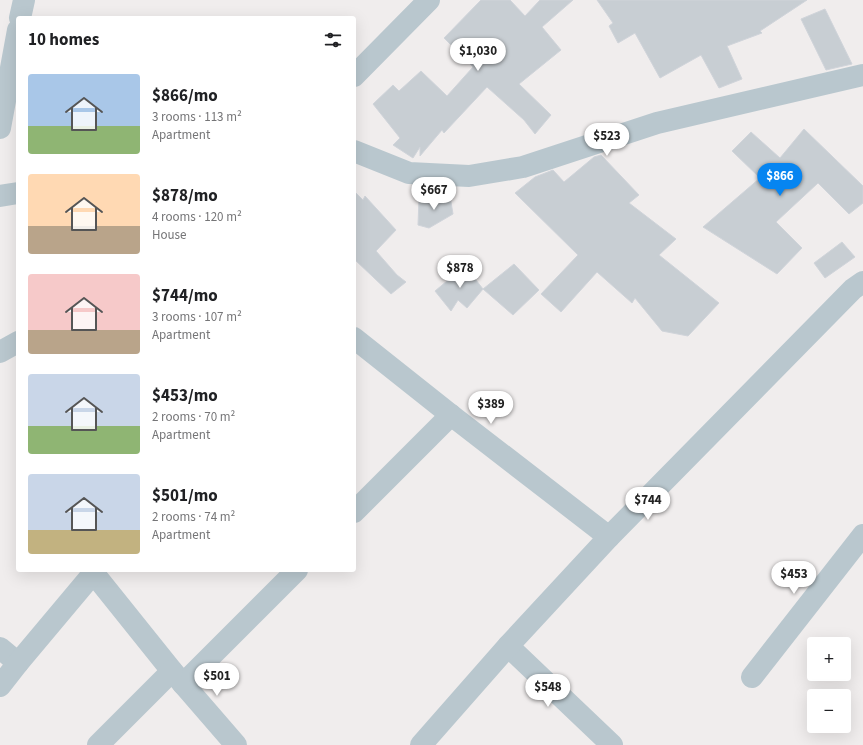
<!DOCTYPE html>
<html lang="en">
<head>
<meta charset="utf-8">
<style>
	:root { --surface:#fff; --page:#f6f6f6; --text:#202124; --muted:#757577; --accent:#0685f1 }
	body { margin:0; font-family:"Source Sans 3",sans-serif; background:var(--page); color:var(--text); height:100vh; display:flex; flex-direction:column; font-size:15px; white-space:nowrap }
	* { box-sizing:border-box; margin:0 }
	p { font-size:13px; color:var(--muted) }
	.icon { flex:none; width:22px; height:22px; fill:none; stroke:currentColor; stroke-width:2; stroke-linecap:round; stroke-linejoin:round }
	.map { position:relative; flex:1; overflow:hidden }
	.side { position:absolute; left:16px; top:16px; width:340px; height:556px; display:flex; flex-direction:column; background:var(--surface); border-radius:4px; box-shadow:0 4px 16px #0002 }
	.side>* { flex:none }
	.fabs { position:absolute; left:807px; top:637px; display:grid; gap:8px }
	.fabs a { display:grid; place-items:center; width:44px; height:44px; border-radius:4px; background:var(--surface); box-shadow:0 4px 16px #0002; font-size:20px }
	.price { position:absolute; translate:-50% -34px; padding:0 9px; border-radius:14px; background:#fff; color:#222; font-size:13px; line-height:26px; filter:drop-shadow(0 1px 2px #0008) }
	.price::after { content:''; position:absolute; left:50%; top:24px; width:12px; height:9px; margin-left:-6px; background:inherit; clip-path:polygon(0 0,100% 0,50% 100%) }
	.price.active { background:var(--accent); color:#fff }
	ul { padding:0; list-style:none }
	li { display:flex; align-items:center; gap:12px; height:100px; padding:0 12px }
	li span { display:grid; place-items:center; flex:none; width:112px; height:80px; border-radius:4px; color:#555 }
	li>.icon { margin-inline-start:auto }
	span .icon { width:48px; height:48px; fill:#fffc; stroke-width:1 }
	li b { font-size:17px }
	h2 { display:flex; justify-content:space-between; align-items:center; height:48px; padding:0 12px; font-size:17px }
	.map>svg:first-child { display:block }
	.building { fill:#c8ced3; stroke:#d0d4da }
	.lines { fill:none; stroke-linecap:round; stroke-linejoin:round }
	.minor { stroke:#b9c7ce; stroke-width:22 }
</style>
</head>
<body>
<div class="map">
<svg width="863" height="745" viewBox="0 0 863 745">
	<rect width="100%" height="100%" fill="#f0eded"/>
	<g class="building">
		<path d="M481 0H510L525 16 540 0H573L542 27 561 50 519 84 551 115 535 134 524 120 487 87 444 133 442 130 420 156V147L413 158 393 145 400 138 373 104 393 85 399 91 421 71 447 96 473 67 444 38Z"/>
		<path d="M597 0H807L760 31 762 33 727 46 742 79 719 88 701 55 660 78 635 33 618 43 609 26 613 23Z"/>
		<path d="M825 9 852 64 826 70 801 19Z"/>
		<path d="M804 129 863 186V203L849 214 818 183 776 222 802 248 777 274 703 227 760 178 732 151 751 132 780 158Z"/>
		<path d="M601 155 639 195 629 203 676 239 659 255 719 303 688 336 662 331 635 298 632 303 597 272 561 312 541 294 578 255 515 193 535 177 553 170 564 182 594 157Z"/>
		<path d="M354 191 363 200 365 196 396 230 376 251 397 275 406 282 391 294 354 259Z"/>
		<path d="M450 196 453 214 429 228 418 225 419 199Z"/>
		<path d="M842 242 855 257 825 278 814 263Z"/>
		<path d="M514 264 539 290 513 315 483 289Z"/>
		<path d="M465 266 483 289 467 308 458 300 451 311 435 291Z"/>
	</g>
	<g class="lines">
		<g class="minor">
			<path d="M20 18 24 0"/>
			<path d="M354 76 429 0"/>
			<path d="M0 128 18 30"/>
			<path d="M354 151 409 173 469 176 523 167 657 123 863 75"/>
			<path d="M0 196 18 193"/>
			<path d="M354 338 451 415 609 537"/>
			<path d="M0 352 18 342"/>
			<path d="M354 512 451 415"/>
			<path d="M91 570 172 671 236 745"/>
			<path d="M508 646 612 745"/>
			<path d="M0 648 18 663"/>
			<path d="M752 677 863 535"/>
			<path d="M183 684 297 570"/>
			<path d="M0 686 18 663 96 570"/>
			<path d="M98 745 172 671"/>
			<path d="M421 745 508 646 609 537 853 289 863 282"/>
		</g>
	</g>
</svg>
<div class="fabs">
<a>+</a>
<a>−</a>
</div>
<b class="price" style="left:478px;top:72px">$1,030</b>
<b class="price" style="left:607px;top:157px">$523</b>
<b class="price active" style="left:780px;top:197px">$866</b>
<b class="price" style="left:434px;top:211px">$667</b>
<b class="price" style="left:460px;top:289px">$878</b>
<b class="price" style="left:491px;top:425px">$389</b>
<b class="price" style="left:648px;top:521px">$744</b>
<b class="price" style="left:794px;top:595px">$453</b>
<b class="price" style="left:217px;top:697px">$501</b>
<b class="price" style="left:548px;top:708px">$548</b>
<section class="side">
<h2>10 homes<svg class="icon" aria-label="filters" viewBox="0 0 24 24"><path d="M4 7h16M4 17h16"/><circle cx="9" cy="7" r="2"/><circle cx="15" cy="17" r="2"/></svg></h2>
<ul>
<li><span style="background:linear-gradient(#a9c7e8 65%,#8fb573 0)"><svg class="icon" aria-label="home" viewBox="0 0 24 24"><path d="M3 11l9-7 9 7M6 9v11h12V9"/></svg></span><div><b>$866/mo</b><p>3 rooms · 113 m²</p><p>Apartment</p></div></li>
<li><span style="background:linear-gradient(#ffd9b3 65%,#b9a48a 0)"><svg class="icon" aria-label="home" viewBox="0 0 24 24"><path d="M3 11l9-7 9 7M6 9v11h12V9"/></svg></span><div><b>$878/mo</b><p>4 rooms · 120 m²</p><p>House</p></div></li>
<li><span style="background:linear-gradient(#f6c9c9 70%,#b9a48a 0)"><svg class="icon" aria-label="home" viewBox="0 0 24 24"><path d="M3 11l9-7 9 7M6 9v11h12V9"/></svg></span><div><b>$744/mo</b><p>3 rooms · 107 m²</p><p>Apartment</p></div></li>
<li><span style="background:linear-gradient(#c9d6e8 65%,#8fb573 0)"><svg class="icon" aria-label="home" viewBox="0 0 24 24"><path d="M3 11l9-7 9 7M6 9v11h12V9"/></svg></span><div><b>$453/mo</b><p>2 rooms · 70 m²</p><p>Apartment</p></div></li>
<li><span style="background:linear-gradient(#c9d6e8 70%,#c2b280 0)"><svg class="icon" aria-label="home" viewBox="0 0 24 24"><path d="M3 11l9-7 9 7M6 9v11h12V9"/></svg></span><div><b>$501/mo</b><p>2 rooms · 74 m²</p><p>Apartment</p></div></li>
</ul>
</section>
</div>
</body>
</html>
